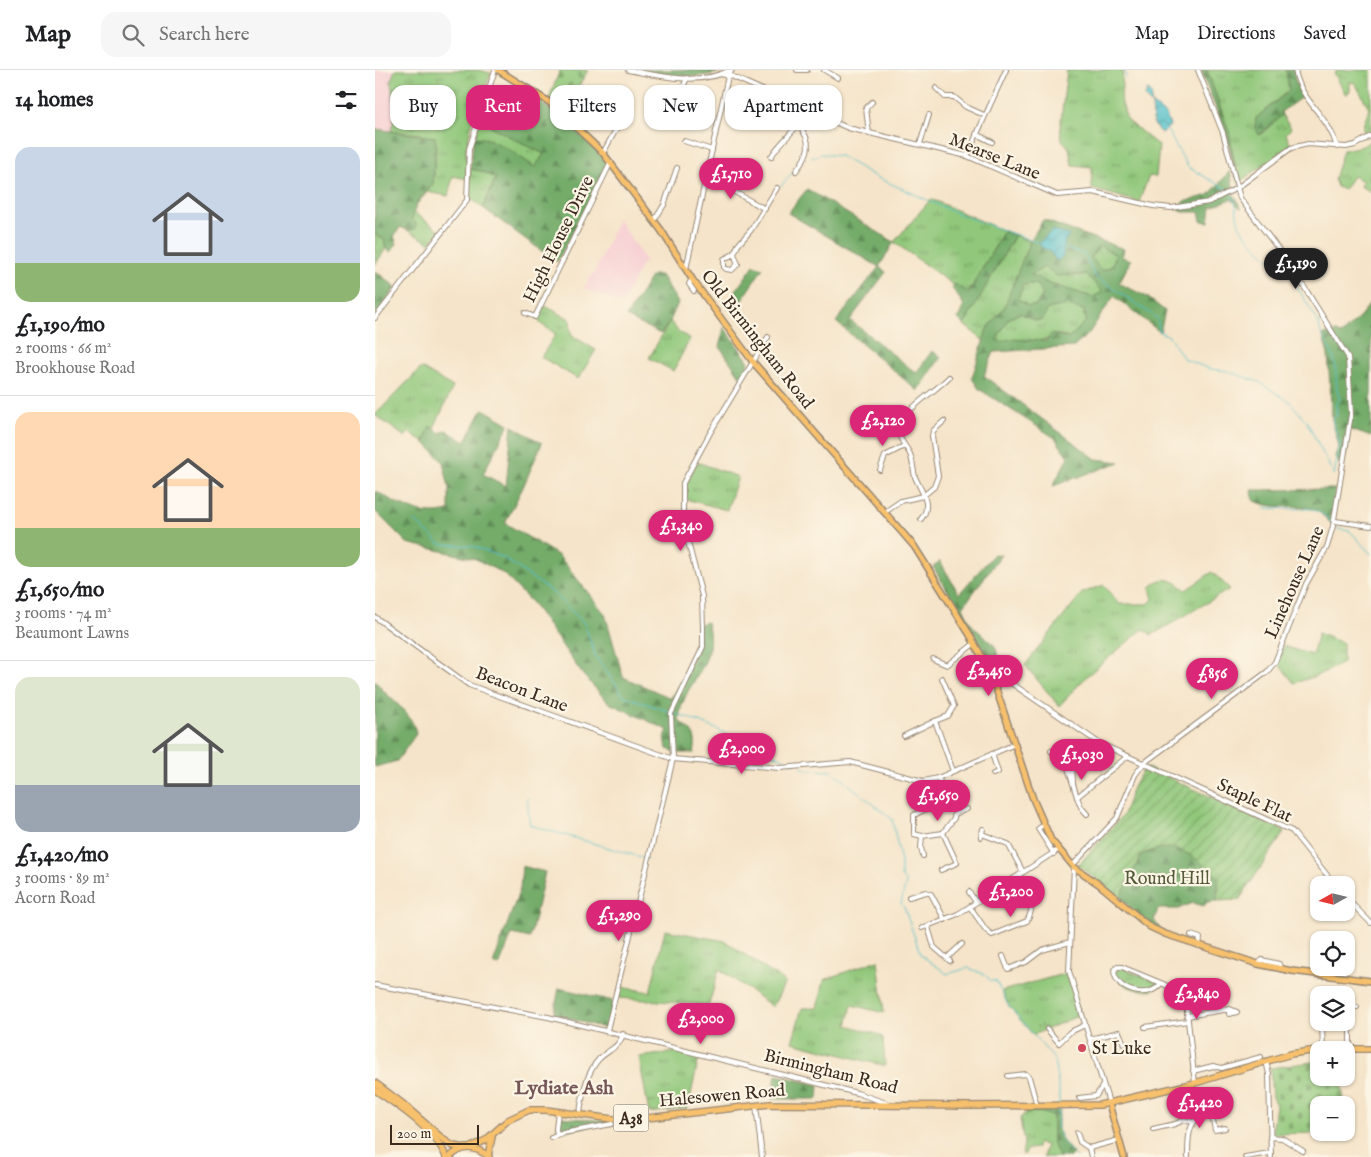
<!DOCTYPE html>
<html lang="en">
<head>
<meta charset="utf-8">
<style>
	:root { --surface:#fff; --page:#f6f6f6; --text:#202124; --muted:#757577; --line:#e0e0e0; --accent:#db2777 }
	body { margin:0; font-family:"IM FELL English",serif; background:var(--page); color:var(--text); height:100vh; display:flex; flex-direction:column; font-size:19px; white-space:nowrap }
	* { box-sizing:border-box; margin:0 }
	p { font-size:16px; color:var(--muted) }
	.icon { flex:none; width:28px; height:28px; fill:none; stroke:currentColor; stroke-width:2; stroke-linecap:round; stroke-linejoin:round }
	.map { position:relative; flex:1; overflow:hidden }
	.panel { display:flex; flex-direction:column; background:var(--surface); width:375px }
	.panel>* { flex:none }
	.hud { position:absolute; left:15px; top:15px; width:475px; height:45px; display:flex; gap:10px }
	.needle { width:32px; rotate:262deg }
	.controls { position:absolute; left:935px; top:806px; display:grid; gap:10px }
	.controls a { display:grid; place-items:center; width:45px; height:45px; border-radius:10px; background:var(--surface); box-shadow:0 1px 4px #0004; font-size:25px }
	.scale { position:absolute; left:15px; bottom:12px; width:89px; box-sizing:border-box; padding-left:5px; border:2px solid #3b2a1e; border-top:0; font-size:14px; line-height:18px; white-space:nowrap; color:#3b2a1e; -webkit-text-stroke:4px #fcf5e5; paint-order:stroke }
	.price { position:absolute; translate:-50% -42px; padding:0 11px; border-radius:18px; background:var(--accent); color:#fff; font-size:16px; line-height:32px; filter:drop-shadow(0 1px 2px #0008) }
	.price::after { content:''; position:absolute; left:50%; top:30px; width:15px; height:11px; margin-left:-8px; background:inherit; clip-path:polygon(0 0,100% 0,50% 100%) }
	.price.active { background:#222; color:#fff }
	ul { padding:0; list-style:none }
	li { display:grid; align-content:center; gap:10px; height:265px; padding:0 15px }
	li+li { border-top:1px solid var(--line) }
	li span { display:grid; place-items:center; height:155px; border-radius:15px; color:#555 }
	li>.icon { margin-inline-start:auto }
	span .icon { width:90px; height:90px; fill:#fffc; stroke-width:1 }
	li b { font-size:21px }
	h2 { display:flex; justify-content:space-between; align-items:center; height:60px; padding:0 15px; font-size:21px }
	.pill { padding:0 18px; border-radius:15px; background:var(--surface); box-shadow:0 1px 4px #0004; font-size:18px; line-height:45px }
	.pill.active { background:var(--accent); color:#fff }
	header { display:flex; align-items:center; gap:30px; box-sizing:border-box; height:70px; padding:0 25px; background:var(--surface); border-bottom:1px solid var(--line) }
	header strong { font-size:24px }
	nav { display:flex; gap:28px; margin-inline-start:auto; font-size:18px }
	.search { width:350px; height:45px; background:var(--page); display:flex; align-items:center; gap:12px; box-sizing:border-box; padding:0 18px; border-radius:15px; color:var(--muted); font-size:19px }
	main { display:flex; flex:1; min-height:0 }
	.map>svg:first-child { display:block }
	.built { fill:#f7cfd3 }
	.grass { fill:url(#grass-tufts); stroke:#66784c }
	.forest { fill:url(#forest-firs); stroke:#586b44; fill-rule:evenodd }
	.cemetery { fill:url(#cemetery-stones); stroke:#66784c }
	.garden { fill:url(#garden-furrows); stroke:#66784c }
	.water { fill:url(#water-waves); stroke:#477574 }
	.lines { fill:none; stroke-linecap:round; stroke-linejoin:round }
	.stream { stroke:#53c0ca; stroke-width:1 }
	.minor-casing { stroke:#988774; stroke-width:6 }
	.major-casing { stroke:#988774; stroke-width:8 }
	.highway-casing { stroke:#988774; stroke-width:8 }
	.minor { stroke:#fff; stroke-width:4 }
	.major { stroke:#f7c06c; stroke-width:5 }
	.highway { stroke:#f7c06c; stroke-width:5.5 }
	.poi-dot { fill:#d1495b; stroke:#fcf5e5; stroke-width:2 }
	.labels { text-anchor:middle; stroke-width:4.5; stroke-linejoin:round; paint-order:stroke }
	.shield { fill:#fcf5e5; stroke:#75675a; stroke-width:1 }
	.shield-label { font-size:16px; font-weight:bold; fill:#3b2a1e }
	.street-label { font-size:18px; fill:#3b2a1e; stroke:#fcf5e5 }
	.park-label { font-size:18px; fill:#54593a; stroke:#fcf5e5 }
	.poi-label { font-size:18px; fill:#3b2a1e; stroke:#fcf5e5; text-anchor:start }
	.quarter-label { font-size:20px; font-weight:bold; fill:#755758; stroke:#fcf5e5 }
</style>
</head>
<body>
<header>
<strong>Map</strong>
<div class="search"><svg class="icon" aria-label="search" viewBox="0 0 24 24"><circle cx="10" cy="10" r="6"/><path d="M15 15l6 6"/></svg>Search here</div>
<nav><a>Map</a><a>Directions</a><a>Saved</a></nav>
</header>
<main>
<section class="panel">
<h2>14 homes<svg class="icon" aria-label="filters" viewBox="0 0 24 24"><path d="M4 7h16M4 17h16"/><circle cx="9" cy="7" r="2"/><circle cx="15" cy="17" r="2"/></svg></h2>
<ul>
<li><span style="background:linear-gradient(#c9d6e8 75%,#8fb573 0)"><svg class="icon" aria-label="home" viewBox="0 0 24 24"><path d="M3 11l9-7 9 7M6 9v11h12V9"/></svg></span><div><b>£1,190/mo</b><p>2 rooms · 66 m²</p><p>Brookhouse Road</p></div></li>
<li><span style="background:linear-gradient(#ffd9b3 75%,#8fb573 0)"><svg class="icon" aria-label="home" viewBox="0 0 24 24"><path d="M3 11l9-7 9 7M6 9v11h12V9"/></svg></span><div><b>£1,650/mo</b><p>3 rooms · 74 m²</p><p>Beaumont Lawns</p></div></li>
<li><span style="background:linear-gradient(#dfe7d0 70%,#9aa5b1 0)"><svg class="icon" aria-label="home" viewBox="0 0 24 24"><path d="M3 11l9-7 9 7M6 9v11h12V9"/></svg></span><div><b>£1,420/mo</b><p>3 rooms · 89 m²</p><p>Acorn Road</p></div></li>
</ul>
</section>
<div class="map">
<svg width="996" height="1087" viewBox="0 0 996 1087">
	<defs>
		<pattern id="grass-tufts" width="24" height="20" patternUnits="userSpaceOnUse" patternTransform="scale(1.25)"><rect width="24" height="20" fill="#90c77a"/><path d="M3 7l-1-3M5 7V3M7 7l1-3M15 17l-1-3M17 17v-4M19 17l1-3" fill="none" stroke="#77a263"/></pattern>
		<pattern id="forest-firs" width="22" height="20" patternUnits="userSpaceOnUse" patternTransform="scale(1.25)"><rect width="22" height="20" fill="#74ac6a"/><path d="M5 1l3.5 6h-7zM16 11l3.5 6h-7z" fill="#608c57"/></pattern>
		<pattern id="cemetery-stones" width="16" height="16" patternUnits="userSpaceOnUse" patternTransform="scale(1.25)"><rect width="16" height="16" fill="#90c77a"/><path d="M2 7V4a2 2 0 0 1 4 0v3zM10 15v-3a2 2 0 0 1 4 0v3z" fill="#77a263"/></pattern>
		<pattern id="garden-furrows" width="10" height="10" patternUnits="userSpaceOnUse" patternTransform="scale(1.25)"><rect width="10" height="10" fill="#90c77a"/><path d="M-1 1l2-2M0 10L10 0M9 11l2-2" fill="none" stroke="#77a263"/></pattern>
		<pattern id="water-waves" width="16" height="10" patternUnits="userSpaceOnUse" patternTransform="scale(1.25)"><rect width="16" height="10" fill="#53c0ca"/><path d="M0 5q4-4 8 0t8 0" fill="none" stroke="#469ca3"/></pattern>
	</defs>
	<rect width="100%" height="100%" fill="#fcf5e5"/>
	<filter id="ink" filterUnits="userSpaceOnUse"><feTurbulence type="fractalNoise" baseFrequency=".02" numOctaves="2"/><feDisplacementMap in="SourceGraphic" scale="10" xChannelSelector="R" yChannelSelector="G"/><feConvolveMatrix kernelMatrix="1 2 1 2 8 2 1 2 1" color-interpolation-filters="sRGB"/></filter>
	<filter id="wash" filterUnits="userSpaceOnUse"><feTurbulence type="fractalNoise" baseFrequency=".0096" numOctaves="4" result="noise"/><feDisplacementMap in="SourceGraphic" scale="20" xChannelSelector="R" yChannelSelector="G"/><feGaussianBlur stdDeviation="1.12" result="paint"/><feColorMatrix in="noise" values="0 0 0 0 0 0 0 0 0 0 0 0 0 0 0 0 0 1.4 0 .05"/><feComposite in="paint" operator="in"/></filter>
	<g filter="url(#wash)">
		<rect width="100%" height="100%" fill="#f5e4c9"/>
		<g class="built">
			<path d="M0 0H20L16 10 24 33 16 61 0 59Z"/>
			<path d="M243 149 271 192 267 194 247 234 209 218 217 204H219Z"/>
		</g>
		<g class="grass">
			<path d="M20 0H103L116 3 98 50 91 78 92 109 78 106 73 126 52 122 34 144 0 195V72L59 106 61 73 46 64 16 61 24 33 18 30 16 10Z"/>
			<path d="M692 0H748L746 30 752 50 784 76 781 107 774 106 764 132 717 119V97L697 95 694 78 687 70 685 58Z"/>
			<path d="M832 0H911L914 20 881 48 885 65 907 45 916 58 911 64 916 76 863 113 854 62Z"/>
			<path d="M964 0H996V64L989 68 988 56 994 38 980 13 975 12V21L971 25 959 3Z"/>
			<path d="M105 51 169 84 160 98 136 81 99 67Z"/>
			<path d="M996 70V122L985 116 988 111 978 106 969 120 962 117 959 109 968 80 988 76Z"/>
			<path d="M95 99 106 101 121 107 108 138 94 127Z"/>
			<path d="M556 129 629 161 592 225 519 172Z"/>
			<path d="M38 142 65 161 55 173 32 160 40 159 37 149Z"/>
			<path d="M640 165 655 171 629 238 612 259 609 271 589 255Z"/>
			<path d="M725 176 741 184 737 196 726 201 716 187Z"/>
			<path d="M670 197 705 206 711 204 729 222 718 227 675 214 655 205Z"/>
			<path d="M661 214 668 224 662 235 653 236 643 229 648 215Z"/>
			<path d="M168 235 195 249 196 265 221 280 203 309 166 287 181 264 166 254 161 247Z"/>
			<path d="M690 235 709 240 711 251 694 268 683 264C663 277 646 266 625 272L621 269 633 249 646 243 659 250H667L673 239Z"/>
			<path d="M295 251 303 261 315 269 298 301 274 288Z"/>
			<path d="M46 298 78 317 59 358 55 357 49 372 34 362 30 367 0 345Z"/>
			<path d="M322 392 363 407 352 440 310 429 311 415Z"/>
			<path d="M837 502 855 519 777 565 768 559 713 605 684 636 650 595 707 523 729 515 744 534H773L778 529 775 518C786 504 799 509 811 520Z"/>
			<path d="M943 563 968 573V593L939 607 919 613 902 592 908 576 937 585Z"/>
			<path d="M290 860 350 871 410 912 398 937 344 899 334 935 244 928 246 917 275 922Z"/>
			<path d="M503 890 509 943 477 935 472 955 505 965 508 968 510 996 417 972 427 938H443L449 910Z"/>
			<path d="M746 898 782 912 783 915 777 921C762 920 746 919 740 902Z"/>
			<path d="M692 903 705 945 658 965 633 935 627 921Z"/>
			<path d="M301 982 324 987 313 1038 274 1043 264 987Z"/>
			<path d="M652 1042H665L678 1046V1074L685 1087H668L671 1075 663 1073 662 1078 653 1079 649 1085 647 1084 649 1073 645 1048Z"/>
		</g>
		<g class="forest">
			<path d="M264 0H351C323 11 293 5 264 0Z"/>
			<path d="M826 0H832L854 62 861 108 852 67Z"/>
			<path d="M911 0H919L920 9 927 27 906 42 907 45 884 65 880 57 881 48 914 21Z"/>
			<path d="M145 17C163 31 228 76 233 95L182 192 108 138 121 108 106 101 95 99 99 67C120 67 143 86 160 97L169 84 105 51 112 29 137 40Z"/>
			<path d="M0 59 60 67 61 73 58 114 42 132 37 149 41 153 40 159 32 160 25 157 19 166 22 174 15 182 10 178 9 169 0 165Z"/>
			<path d="M855 101 858 117 855 121 862 129 866 139 856 129 836 137 834 152 826 151 824 142H808L803 139 808 132 834 125Z"/>
			<path d="M432 119 519 172 504 197 511 202 475 250 541 303 557 281 566 287 543 321 461 252 504 197 413 143Z"/>
			<path d="M668 150 749 179 747 187 756 190 744 213 772 227 790 241 785 262 739 226 714 263 699 277 619 282 609 306 721 389 745 392 678 416 693 387 680 368 604 319 597 308 612 259 629 238 655 171ZM725 176 741 185 737 196 727 201 716 187ZM670 197 682 206 711 204 728 222 718 227 675 214 656 205ZM661 214 668 224 662 235 653 236 643 229 648 215ZM690 235 709 240 711 251 694 268 676 264 672 271 634 269 625 272 622 269 633 249 645 243 659 250H667L673 239Z"/>
			<path d="M629 161 640 165 589 255 583 249 589 235 577 218 580 214 594 223Z"/>
			<path d="M379 195 388 198 365 232 357 226Z"/>
			<path d="M0 201 21 217 0 246Z"/>
			<path d="M277 205H286L303 233 295 251 286 264 251 247Z"/>
			<path d="M996 232V367L974 359 972 381 966 395 960 386 964 376 957 350 953 285 948 265 961 262 966 265 986 246Z"/>
			<path d="M349 257 374 292 366 308 345 277Z"/>
			<path d="M108 339 134 354 108 404 131 416 137 356 167 373 149 415 130 453 184 486 230 544 248 607 296 628C312 602 322 585 324 554L332 552C345 598 306 611 304 651 317 660 323 666 319 683H304L292 679 290 667 293 660 234 633 208 605 157 533 129 504 101 489 32 473 0 441 1 421C24 435 46 448 74 441V417L68 392 49 372 55 356 65 363 71 360 90 372Z"/>
			<path d="M961 419 957 454C951 449 946 442 938 439 918 433 899 441 878 430L877 420Z"/>
			<path d="M619 484 626 485 588 537C591 543 595 554 600 558 612 570 625 573 622 592L618 595 558 497 565 491 584 524Z"/>
			<path d="M0 610C11 628 39 642 41 664L22 691 0 697Z"/>
			<path d="M788 777 805 779 827 792 844 807 842 831 832 832 829 836 817 833 803 839H783L779 850 785 859 763 845 745 828 766 785Z"/>
			<path d="M147 796 170 802 155 868 137 864 124 896 118 894 145 819Z"/>
			<path d="M184 918 238 931 232 959 179 944Z"/>
			<path d="M401 1005 444 1015 443 1029H397Z"/>
			<path d="M651 1040H685C681 1062 682 1066 698 1083L695 1087H685L678 1074V1046L665 1042H652Z"/>
			<path d="M185 1047 232 1051V1053L187 1061 182 1059Z"/>
		</g>
		<g class="cemetery">
			<path d="M185 0H213L190 41 174 28Z"/>
			<path d="M944 991V1008H965L970 1035H944V1062L941 1063 897 1064 901 1035 897 1027 895 998Z"/>
		</g>
		<path class="garden" d="M773 698 910 761 864 830 842 831 844 807C817 787 803 767 766 785L745 828 703 795 748 745 758 717 768 700Z"/>
		<g class="water">
			<path d="M772 20 775 21 777 28 776 33 791 45 795 56 786 63C773 52 780 42 776 34 774 32 771 30 770 27Z"/>
			<path d="M678 160 695 166 690 170 688 186 682 191 674 181 666 177 664 173Z"/>
		</g>
		<g class="lines">
			<g class="stream">
				<path d="M750 0 751 8"/>
				<path d="M792 60 813 97 853 120"/>
				<path d="M437 88 446 84 465 86 501 107 581 143 664 173"/>
				<path d="M406 116 417 103"/>
				<path d="M856 124C864 136 860 142 864 154 870 169 895 189 907 200"/>
				<path d="M688 178 709 184 719 205 782 248 785 262 794 266 809 289 835 299 852 301 884 312 915 332 932 352 959 405"/>
				<path d="M910 202 916 207 944 253C944 266 956 277 959 290 963 303 959 318 965 329L961 334 962 345 957 350 965 375 959 405"/>
				<path d="M889 438 937 439 949 445 963 459 975 461 996 484"/>
				<path d="M40 451 65 474 98 476 129 488 177 522 209 553 221 587 249 626 325 652 420 694"/>
				<path d="M426 697 433 700 457 701 517 749 526 792V806L531 812 526 834 529 837 546 885 572 904 593 898 611 905 615 911H621L633 935 679 989 684 1020V1034"/>
				<path d="M152 728 155 755 272 789"/>
				<path d="M684 1038C681 1065 683 1068 702 1087"/>
			</g>
		</g>
	</g>
	<g filter="url(#ink)">
		<g class="lines">
			<g class="minor-casing">
				<g id="minor">
					<path d="M253 0C285 6 325 16 355 0"/>
					<path d="M422 0H432"/>
					<path d="M449 0 463 8"/>
					<path d="M920 0C926 33 953 44 962 77"/>
					<path d="M345 4 356 6 473 58 592 86 682 125 718 122 778 136 796 138 834 132 862 118 916 78 933 74 971 77 980 75 996 66"/>
					<path d="M561 18 570 27H579L591 37 609 45"/>
					<path d="M349 26 369 31"/>
					<path d="M388 39 397 35 404 28"/>
					<path d="M293 53 312 8"/>
					<path d="M201 56 211 34 207 31 211 23"/>
					<path d="M494 64 491 38 497 32"/>
					<path d="M601 64 617 72"/>
					<path d="M309 71 337 80"/>
					<path d="M545 74 554 45"/>
					<path d="M228 83 243 56"/>
					<path d="M592 86 631 0"/>
					<path d="M396 87C406 69 425 60 430 39"/>
					<path d="M421 101C434 84 439 72 423 55"/>
					<path d="M331 106 390 139"/>
					<path d="M279 151 289 135 302 98"/>
					<path d="M359 184 349 189V197L351 199 357 200 363 194 359 184 363 175 376 160 402 118"/>
					<path d="M311 199 353 6 357 0"/>
					<path d="M317 209 314 214 319 221"/>
					<path d="M150 243 160 247 236 92"/>
					<path d="M0 248 92 130 94 79 120 0"/>
					<path d="M505 400 510 386 529 376"/>
					<path d="M510 442 526 431 548 426 559 417 563 406 557 366 558 361 569 351"/>
					<path d="M546 449C558 435 546 421 540 407 538 399 538 391 535 384 531 376 524 370 523 360 531 336 558 324 574 307"/>
					<path d="M960 451 996 456"/>
					<path d="M0 547 94 615 298 689 405 698 475 692 548 711 563 708 640 674"/>
					<path d="M558 589 572 595 600 573"/>
					<path d="M616 604 621 603 636 613 724 673 917 761 960 815"/>
					<path d="M567 608 579 636 573 646 560 651 578 701"/>
					<path d="M529 666 560 651"/>
					<path d="M676 681 690 688 702 727 753 686"/>
					<path d="M617 684 623 702 618 704"/>
					<path d="M689 686 697 691 698 712"/>
					<path d="M563 708 580 741 579 748 568 763 582 793 566 800"/>
					<path d="M702 727 706 737 712 744"/>
					<path d="M580 744 592 739"/>
					<path d="M668 755 663 759 679 784"/>
					<path d="M607 764 633 774 648 802"/>
					<path d="M547 766 539 764V745L549 740"/>
					<path d="M606 767 608 759"/>
					<path d="M548 786 546 778 547 766 568 763"/>
					<path d="M698 795 742 748 760 705 769 693 892 602 900 592 931 514 952 477 958 456 976 344 973 287 916 196 865 128 848 63 823 0"/>
					<path d="M699 797 694 901 734 1033"/>
					<path d="M594 822 601 832"/>
					<path d="M534 827 551 822 556 824 570 850"/>
					<path d="M971 828 996 853"/>
					<path d="M595 837 611 860 617 865 652 851C662 835 653 819 644 806"/>
					<path d="M553 857 559 877 575 891"/>
					<path d="M547 858 583 844 683 780"/>
					<path d="M816 865 825 868 824 876"/>
					<path d="M628 886 633 899 651 892 667 880 695 872"/>
					<path d="M572 888 587 874"/>
					<path d="M883 894 887 890 904 894 905 899"/>
					<path d="M786 913 747 897H742L739 901C741 922 775 930 786 913L803 921 811 933 820 1013"/>
					<path d="M0 915 173 947 482 1023 514 1034"/>
					<path d="M812 946 855 939 862 942 854 944V941"/>
					<path d="M944 954H960"/>
					<path d="M947 955 948 979"/>
					<path d="M770 957 813 951"/>
					<path d="M672 959 684 973 695 962 710 955"/>
					<path d="M232 960 298 689 296 644 328 577V558L327 526 308 453V413L335 363 393 267"/>
					<path d="M715 969 744 962 749 974"/>
					<path d="M975 979V941L976 938 982 937"/>
					<path d="M891 991 894 1004 896 1087"/>
					<path d="M818 1001 838 996 847 998 886 987"/>
					<path d="M633 1006 651 1004 654 1007 662 1036"/>
					<path d="M704 1028 721 1026 728 1015"/>
					<path d="M381 1035 387 1087"/>
					<path d="M836 1041 840 1060 850 1058"/>
					<path d="M205 1044C207 1025 211 1003 224 989 233 980 245 977 248 964"/>
					<path d="M778 1059 800 1054 809 1050 818 1052"/>
					<path d="M702 1063 705 1072 714 1078 716 1087"/>
					<path d="M182 1065 181 1059 183 1041"/>
					<path d="M895 1067 907 1068 928 1081"/>
					<path d="M176 1068 188 1063 237 1054"/>
					<path d="M714 1078 744 1070"/>
					<path d="M813 1087C813 1056 815 1046 846 1037"/>
					<path d="M870 1087 895 1083"/>
				</g>
			</g>
			<g class="major-casing">
				<g id="major">
					<path d="M123 0 174 32 228 83 286 160 317 209 378 292 539 476 595 565 616 604 658 729 676 770 699 797 725 815 775 857 790 864 883 894 917 901 996 911"/>
					<path d="M734 1034 749 1087"/>
				</g>
			</g>
			<g class="highway-casing">
				<g id="highway">
					<path d="M0 1013 28 1034 69 1070 78 1076 90 1078"/>
					<path d="M0 1020C22 1035 62 1061 71 1087"/>
					<path d="M96 1077 111 1070 133 1050 154 1040H171L237 1049 272 1048 395 1034 594 1036 725 1035 820 1013 916 984 948 979H996"/>
					<path d="M113 1086 117 1067"/>
					<path d="M75 1087C88 1074 101 1076 114 1087"/>
				</g>
			</g>
			<use href="#minor" class="minor"/>
			<use href="#major" class="major"/>
			<use href="#highway" class="highway"/>
		</g>
	</g>
	<circle class="poi-dot" cx="707" cy="978" r="5"/>
	<g class="labels">
		<rect class="shield" x="238.5" y="1034.5" width="35" height="27" rx="4"/>
		<g class="shield-label">
			<text x="256" y="1054">A38</text>
		</g>
		<g class="street-label">
			<text transform="translate(620 86) rotate(22)" y="6">Mearse Lane</text>
			<text transform="translate(183 169) rotate(-64)" y="6">High House Drive</text>
			<text transform="translate(383 269) rotate(52)" y="6">Old Birmingham Road</text>
			<text transform="translate(919 512) rotate(-66)" y="6">Linehouse Lane</text>
			<text transform="translate(147 619) rotate(21)" y="6">Beacon Lane</text>
			<text transform="translate(880 730) rotate(25)" y="6">Staple Flat</text>
			<text transform="translate(456 1001) rotate(14)" y="6">Birmingham Road</text>
			<text transform="translate(347 1025) rotate(-5)" y="6">Halesowen Road</text>
		</g>
		<g class="park-label">
			<text x="792" y="814">Round Hill</text>
		</g>
		<g class="poi-label">
			<text x="717" y="984">St Luke</text>
		</g>
		<g class="quarter-label">
			<text x="189" y="1024">Lydiate Ash</text>
		</g>
	</g>
</svg>
<div class="controls">
<a><svg class="needle" viewBox="-14 -14 28 28"><path d="M0-13l5 13h-10z" fill="#e53935"/><path d="M0 13l5-13h-10z" fill="#757577"/></svg></a>
<a><svg class="icon" aria-label="locate" viewBox="0 0 24 24"><circle cx="12" cy="12" r="6"/><path d="M12 2v4M12 18v4M2 12h4M18 12h4"/></svg></a>
<a><svg class="icon" aria-label="layers" viewBox="0 0 24 24"><path d="M12 4l9 5-9 5-9-5zM3 14l9 5 9-5"/></svg></a>
<a>+</a>
<a>−</a>
</div>
<div class="scale">200 m</div>
<b class="price" style="left:356px;top:130px">£1,710</b>
<b class="price active" style="left:921px;top:220px">£1,190</b>
<b class="price" style="left:508px;top:377px">£2,120</b>
<b class="price" style="left:306px;top:482px">£1,340</b>
<b class="price" style="left:614px;top:627px">£2,450</b>
<b class="price" style="left:837px;top:630px">£856</b>
<b class="price" style="left:367px;top:705px">£2,000</b>
<b class="price" style="left:707px;top:711px">£1,030</b>
<b class="price" style="left:563px;top:752px">£1,650</b>
<b class="price" style="left:636px;top:848px">£1,200</b>
<b class="price" style="left:244px;top:872px">£1,290</b>
<b class="price" style="left:822px;top:950px">£2,840</b>
<b class="price" style="left:326px;top:975px">£2,000</b>
<b class="price" style="left:825px;top:1059px">£1,420</b>
<div class="hud">
<a class="pill">Buy</a>
<a class="pill active">Rent</a>
<a class="pill">Filters</a>
<a class="pill">New</a>
<a class="pill">Apartment</a>
</div>
</div>
</main>
</body>
</html>
